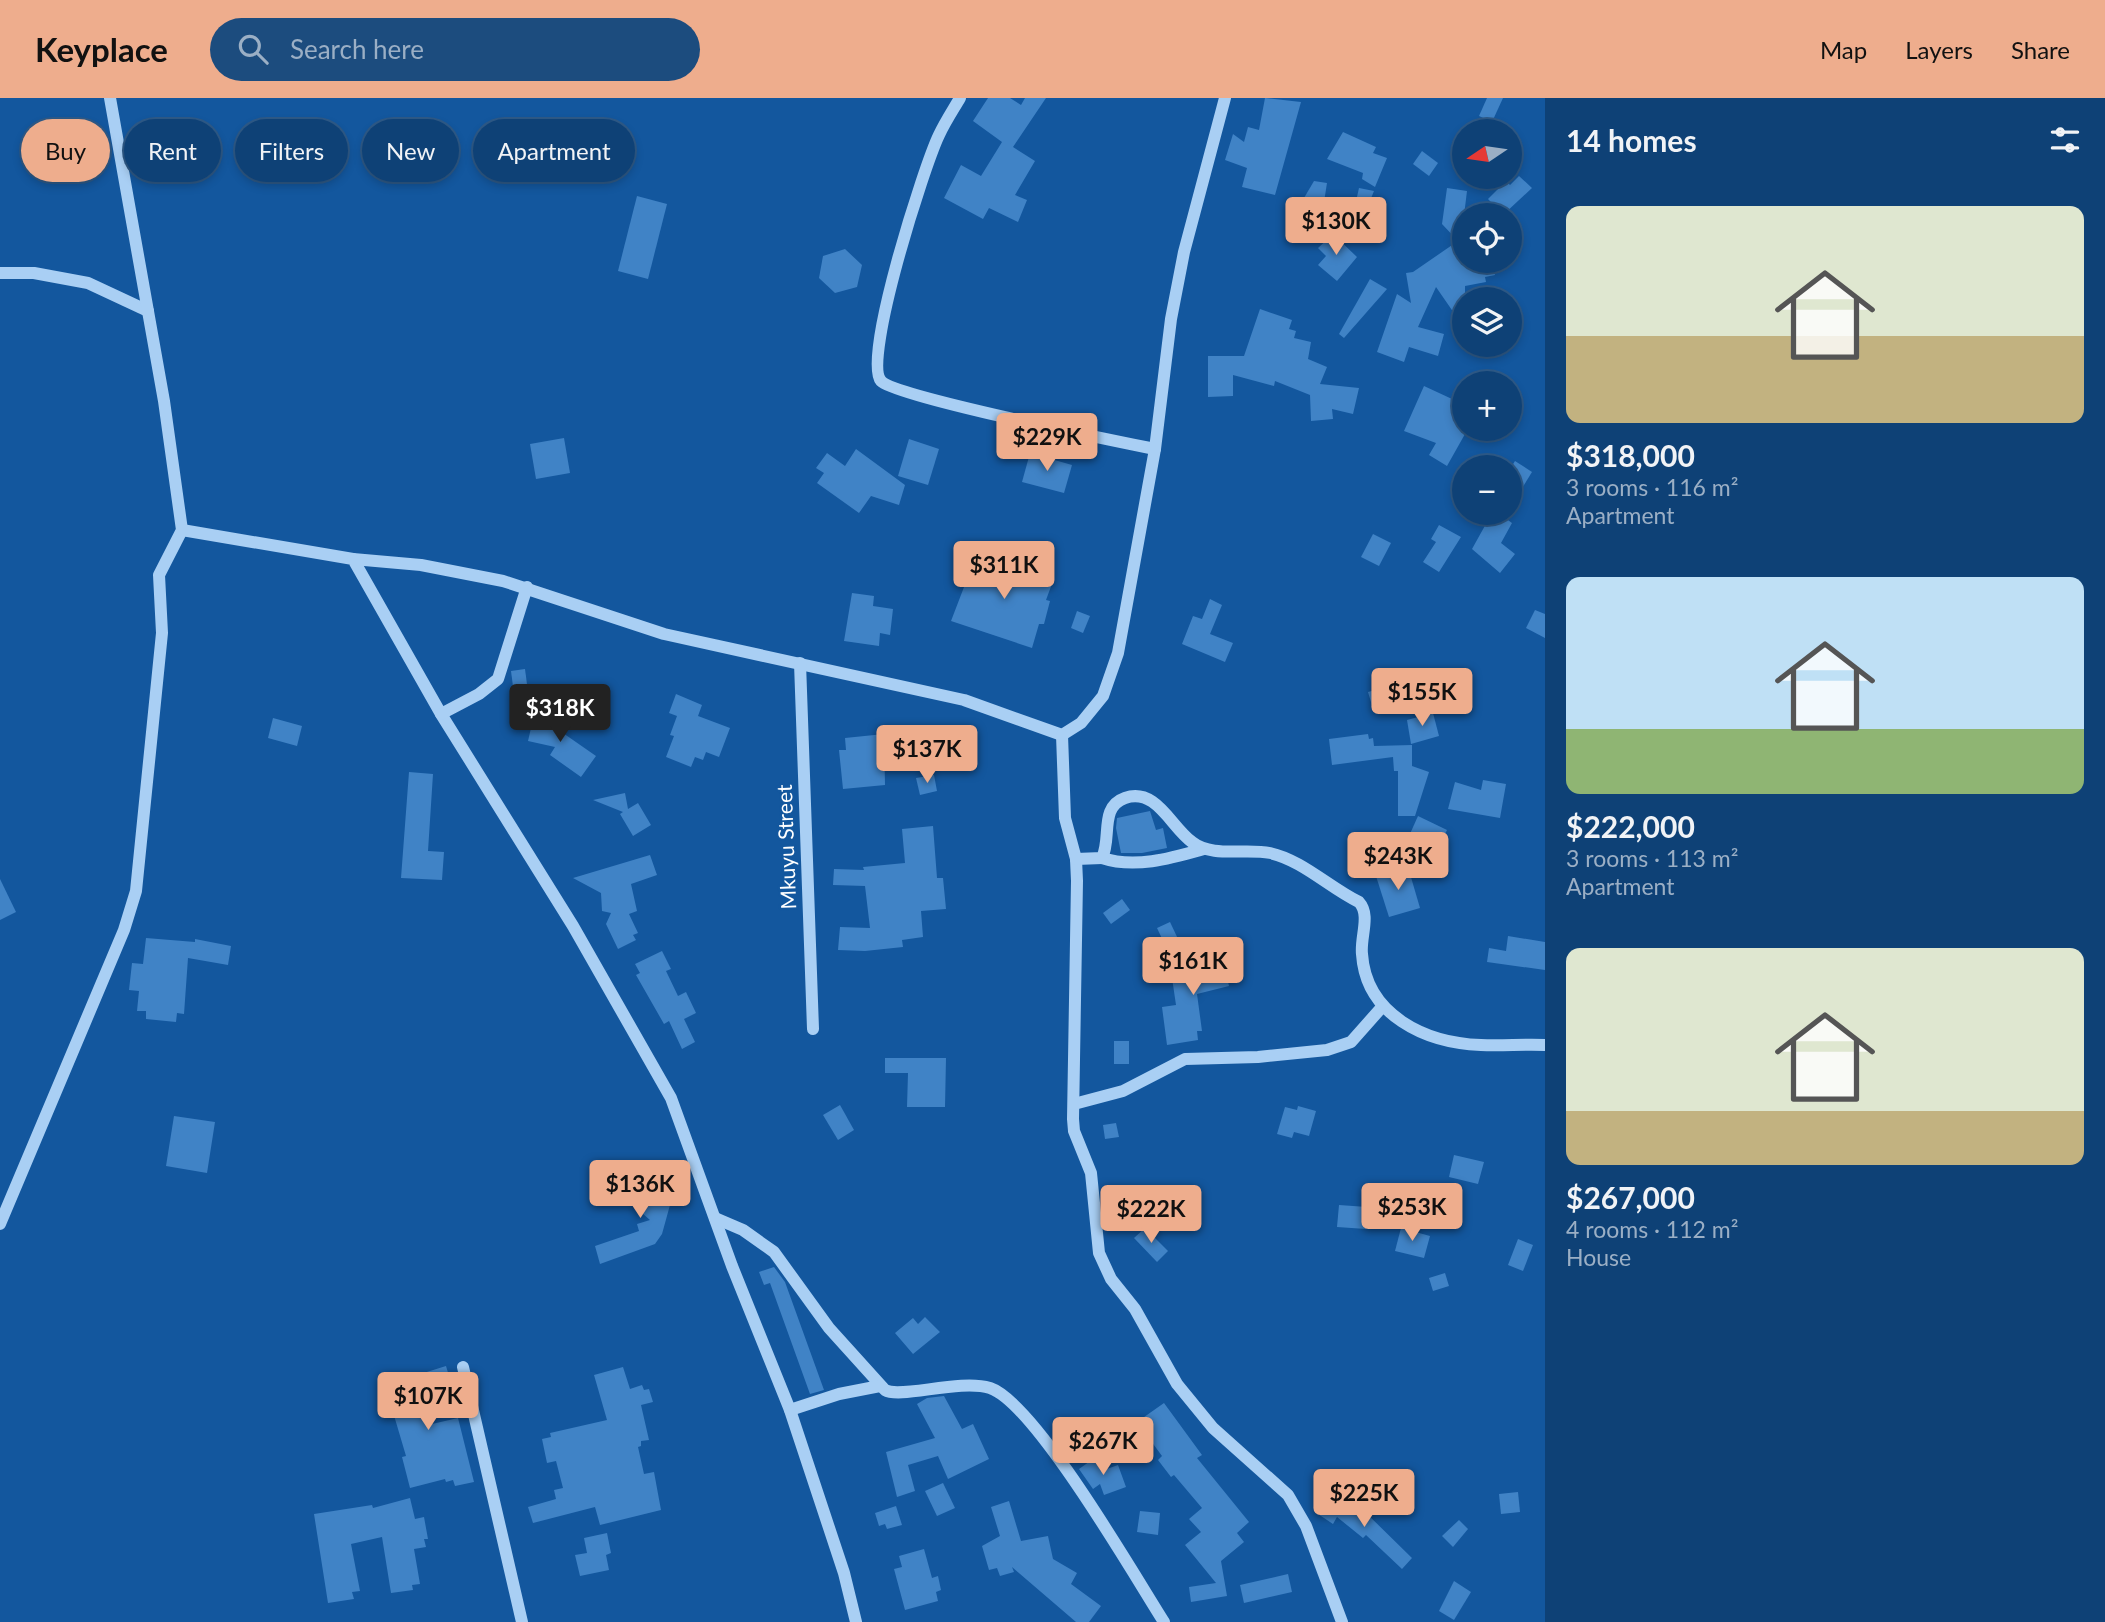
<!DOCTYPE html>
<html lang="en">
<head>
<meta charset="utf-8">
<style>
	:root { --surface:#0e4176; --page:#1c4c7e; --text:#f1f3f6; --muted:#9bafc5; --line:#2e5a88; --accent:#eead8d }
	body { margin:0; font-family:Lato,sans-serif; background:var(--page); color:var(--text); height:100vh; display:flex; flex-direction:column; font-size:26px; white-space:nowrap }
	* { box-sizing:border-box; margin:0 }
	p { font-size:23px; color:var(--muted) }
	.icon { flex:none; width:38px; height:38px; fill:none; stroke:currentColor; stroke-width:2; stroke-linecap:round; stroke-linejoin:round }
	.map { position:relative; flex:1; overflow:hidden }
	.details { display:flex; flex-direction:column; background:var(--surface); width:560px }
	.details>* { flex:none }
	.guide { position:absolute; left:21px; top:21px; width:665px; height:63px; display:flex; gap:14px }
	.needle { width:46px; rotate:257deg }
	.controls { position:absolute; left:1452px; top:21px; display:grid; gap:14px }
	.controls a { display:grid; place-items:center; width:70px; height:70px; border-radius:50%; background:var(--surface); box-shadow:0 4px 10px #0003,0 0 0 2px var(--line); font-size:35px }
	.price { position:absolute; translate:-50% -60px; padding:0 16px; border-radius:7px; background:var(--accent); color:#111; font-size:23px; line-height:46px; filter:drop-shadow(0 2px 4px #0008) }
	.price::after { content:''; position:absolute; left:50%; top:42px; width:21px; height:16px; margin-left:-10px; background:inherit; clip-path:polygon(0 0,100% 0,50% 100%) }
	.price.selected { background:#222; color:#fff }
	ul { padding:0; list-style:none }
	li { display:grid; align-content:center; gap:14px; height:371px; padding:0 21px }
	li span { display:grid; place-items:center; height:217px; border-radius:14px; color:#555 }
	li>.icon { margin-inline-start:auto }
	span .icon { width:126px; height:126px; fill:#fffc; stroke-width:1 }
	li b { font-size:30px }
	h2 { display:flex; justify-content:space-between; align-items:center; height:84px; padding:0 21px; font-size:30px }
	.tag { padding:0 24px; border-radius:32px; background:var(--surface); box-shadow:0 4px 10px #0003,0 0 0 2px var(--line); font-size:24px; line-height:63px }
	.tag.selected { background:var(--accent); color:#111 }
	header { display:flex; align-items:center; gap:42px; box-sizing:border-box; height:98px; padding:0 35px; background:var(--accent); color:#111 }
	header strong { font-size:33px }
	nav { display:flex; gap:38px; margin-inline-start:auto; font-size:24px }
	.search { width:490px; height:63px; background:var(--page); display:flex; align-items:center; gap:18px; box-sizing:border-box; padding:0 24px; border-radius:38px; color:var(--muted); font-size:26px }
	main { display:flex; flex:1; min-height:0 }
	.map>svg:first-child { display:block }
	.building { fill:#4083c6 }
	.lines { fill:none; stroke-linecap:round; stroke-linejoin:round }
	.minor { stroke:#a9cff4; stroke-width:12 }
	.labels { text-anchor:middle; stroke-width:5; stroke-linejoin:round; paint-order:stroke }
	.street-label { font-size:21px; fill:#fff; stroke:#13579e }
</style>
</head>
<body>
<header>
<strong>Keyplace</strong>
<div class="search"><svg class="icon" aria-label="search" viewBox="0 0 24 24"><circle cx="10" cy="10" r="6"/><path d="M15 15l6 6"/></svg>Search here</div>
<nav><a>Map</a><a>Layers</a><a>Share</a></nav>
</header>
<main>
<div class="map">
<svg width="1545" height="1524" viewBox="0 0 1545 1524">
	<rect width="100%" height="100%" fill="#13579e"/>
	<g class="building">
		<path d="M988 0H1010L1021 7 1025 0H1046L1013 49 1035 63 1015 97 1027 102 1018 124 989 110 983 121 944 100 961 67 981 78 1002 44 973 23Z"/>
		<path d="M1265 0 1301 4 1275 97 1242 89 1247 70 1225 62 1233 36 1244 44 1248 29 1259 32Z"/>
		<path d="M1487 0H1503L1492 24 1479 18Z"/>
		<path d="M1343 34 1376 49 1373 55 1387 60 1375 89 1362 81 1363 75 1327 61Z"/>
		<path d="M1422 53 1438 65 1429 78 1413 66Z"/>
		<path d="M1519 78 1532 90 1503 117 1488 101 1506 83 1510 87Z"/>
		<path d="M1314 83 1327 85 1324 104 1304 100Z"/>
		<path d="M1359 90 1374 93 1358 132 1350 130Z"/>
		<path d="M1447 90 1467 93 1461 142 1465 139V163H1491L1495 177 1485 179 1486 184 1465 188V231L1436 189 1418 229 1444 236 1438 258 1409 249 1404 264 1377 254 1397 196 1411 205 1406 175 1413 174 1458 143 1442 126Z"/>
		<path d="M637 98 667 106 648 181 618 173Z"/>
		<path d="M1333 136 1357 159 1337 183 1318 167 1326 158 1318 150Z"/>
		<path d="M845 151 862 167 857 189 835 195 819 180 823 158Z"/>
		<path d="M1370 181 1387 191 1344 240 1339 236Z"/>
		<path d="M1260 211 1292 222 1289 231 1296 233 1294 240 1311 244 1308 261 1327 269 1320 286 1359 290 1353 316 1332 311 1333 321 1311 323 1310 297 1275 283 1274 288 1233 277V298L1208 299V258H1244Z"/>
		<path d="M1424 288 1465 307V336L1447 368 1429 357 1436 345 1404 333Z"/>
		<path d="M564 340 570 375 536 381 530 346Z"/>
		<path d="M909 341 939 351 928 387 898 378Z"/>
		<path d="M856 351 905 387 899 407 871 398 859 415 817 385 824 375 816 370 827 355 845 368Z"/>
		<path d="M1030 355 1072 367 1064 395 1022 384Z"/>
		<path d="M1515 363 1532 374 1510 410V371Z"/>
		<path d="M1492 415H1508L1505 420 1512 425 1501 445 1515 456 1500 475 1472 451Z"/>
		<path d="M1439 427 1461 439 1439 474 1423 464 1436 444 1431 441Z"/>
		<path d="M1373 436 1391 445 1379 468 1361 459Z"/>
		<path d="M994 455 1006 461 1005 463 1053 483 1046 502 1050 503 1044 526H1039L1032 550 951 523 974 463 988 468Z"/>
		<path d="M852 495 874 498 873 508 893 511 890 537 880 535 879 548 844 543Z"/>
		<path d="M1210 501 1222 507 1210 536 1233 545 1225 564 1182 546 1193 518 1202 521Z"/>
		<path d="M1535 512 1545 516V540L1526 530Z"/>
		<path d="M1077 513 1090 518 1083 535 1071 530Z"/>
		<path d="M525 571 531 617 517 619 511 573Z"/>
		<path d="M1397 586 1384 611 1374 614 1368 594Z"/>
		<path d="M676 596 702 607 698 618 730 630 719 659 706 654 703 662 695 659 691 669 666 659 674 638 670 637 677 618 669 615Z"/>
		<path d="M535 613 552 617 550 626 596 658 581 679 550 657 555 649 528 643Z"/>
		<path d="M1433 615 1439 638 1411 646 1407 622Z"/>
		<path d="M273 620 302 628 297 648 268 640Z"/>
		<path d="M884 636 885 687 843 691 839 652H846L845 640Z"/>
		<path d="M1368 636 1369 641 1373 640 1374 648 1412 647V668L1429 674 1415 718H1398V673H1394L1393 659 1332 667 1329 641Z"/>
		<path d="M409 674 433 676 428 753 444 754 442 782 401 780Z"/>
		<path d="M934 677 937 693 920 697 916 680Z"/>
		<path d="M1483 682 1506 686 1500 720 1448 711 1455 684 1481 692Z"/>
		<path d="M625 695 628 711 638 705 651 727 633 738 620 716 623 714 593 702Z"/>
		<path d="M1150 713 1156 732 1163 730 1167 750 1142 755H1121L1116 730 1117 720Z"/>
		<path d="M1418 718 1447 732 1433 761 1405 747Z"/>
		<path d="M933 728 937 780H943L946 811 921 813 923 839 902 842 903 849 865 853 838 852 840 829 870 830 865 788 833 787 834 771 864 772 863 769 905 765 902 731Z"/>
		<path d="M650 757 657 777 631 786 637 813 629 816 638 835 633 837 636 842 618 851 606 826 611 815 602 813 601 795 573 780Z"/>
		<path d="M1408 769 1420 810 1389 819 1376 778Z"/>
		<path d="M0 781 16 814 0 822Z"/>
		<path d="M1122 801 1130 812 1111 826 1103 815Z"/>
		<path d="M1170 824 1179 843 1166 849 1157 830Z"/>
		<path d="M1508 838 1545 844V872L1487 864 1489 850 1506 853Z"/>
		<path d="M146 840 195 844V841L231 848 228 867 188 860 184 916 177 915 176 924 146 921V913H137L139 893 129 892 132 865 143 866Z"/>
		<path d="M662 853 671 871 666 873 678 898 686 894 696 915 684 921 695 944 682 951 669 923 664 926 636 877 640 875 635 866Z"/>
		<path d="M1230 857 1234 873 1226 875 1229 888 1197 896 1202 933H1197L1198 942 1167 947 1162 909 1176 907 1172 880 1186 877 1182 864 1208 858 1209 862Z"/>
		<rect x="1114" y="943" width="15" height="23"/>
		<path d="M885 960H946L945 1009H907L908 975H885Z"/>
		<path d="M840 1007 854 1032 838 1042 823 1017Z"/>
		<path d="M1298 1008 1316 1013 1309 1038 1294 1034 1292 1040 1277 1036 1285 1009 1297 1012Z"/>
		<path d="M174 1018 215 1024 207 1075 166 1068Z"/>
		<path d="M1116 1025 1119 1039 1105 1041 1103 1027Z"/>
		<path d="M1454 1057 1484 1064 1478 1086 1449 1079Z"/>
		<path d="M646 1071 667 1086 657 1103 670 1107 662 1136 655 1146 600 1166 595 1148 639 1133 637 1126 650 1122 627 1102Z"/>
		<path d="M1339 1107 1367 1109 1366 1131 1337 1129Z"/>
		<path d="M1145 1130 1168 1153 1157 1164 1134 1140Z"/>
		<path d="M1401 1130 1430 1138 1424 1160 1395 1153Z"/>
		<path d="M1518 1141 1533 1147 1523 1173 1508 1167Z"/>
		<path d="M774 1169 785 1184 824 1292 810 1296 770 1185 764 1187 759 1174Z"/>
		<path d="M1445 1175 1449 1188 1433 1193 1429 1180Z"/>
		<path d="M925 1219 940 1234 913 1256 895 1235 913 1220 918 1226Z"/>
		<path d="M446 1268 453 1291 426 1299 432 1326 458 1320 474 1384 455 1388 453 1382 446 1384 445 1381 410 1390 402 1359 406 1358 385 1287Z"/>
		<path d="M623 1269 630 1291 642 1287 644 1292 649 1291 653 1304 641 1307 649 1342 641 1343V1348L638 1349 644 1376 654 1374 661 1412 600 1427 595 1409 533 1425 528 1409 556 1401 554 1392 563 1390 556 1363 547 1365 542 1341 551 1339 550 1335 607 1322 594 1277Z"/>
		<path d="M944 1298 962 1331 973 1326 989 1361 948 1381 938 1358 908 1367 915 1393 897 1399 886 1354 935 1340 917 1306 927 1300Z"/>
		<path d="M1164 1305 1202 1357 1197 1360 1249 1424 1237 1435 1244 1444 1221 1463 1227 1498 1191 1504 1189 1489 1216 1485 1185 1447 1201 1434 1189 1421 1202 1410 1174 1377 1171 1379 1158 1362 1162 1358 1137 1324Z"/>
		<path d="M1093 1361 1101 1373 1118 1367 1126 1389 1104 1397 1100 1386 1093 1391 1079 1371Z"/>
		<path d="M943 1385 955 1410 937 1418 925 1393Z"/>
		<path d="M1518 1394 1520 1414 1501 1416 1499 1396Z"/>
		<path d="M1327 1397 1355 1417 1361 1410 1412 1460 1402 1471 1366 1437 1363 1440 1337 1419 1333 1426 1315 1414Z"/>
		<path d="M410 1400 415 1421 424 1419 428 1441H424L426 1449 414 1451 420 1486 412 1487 413 1492 391 1495 382 1439 351 1446 360 1493 352 1494 354 1501 328 1505 314 1416 372 1407 373 1410Z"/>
		<path d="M1009 1403 1021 1443 1048 1438 1053 1461 1077 1475 1071 1486 1101 1508 1089 1524H1076L1012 1469 1014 1474 1000 1478 997 1470 989 1472 982 1448 1000 1438 991 1409Z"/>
		<path d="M896 1408 902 1427 887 1431 885 1426 879 1428 875 1415Z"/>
		<path d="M1140 1413 1160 1415 1158 1437 1137 1434Z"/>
		<path d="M1459 1422 1468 1431 1453 1449 1442 1438Z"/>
		<path d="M607 1435 611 1455 606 1457 609 1472 580 1478 575 1457 587 1455 584 1440Z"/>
		<path d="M924 1451 932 1480 938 1478 941 1492 936 1494 938 1503 905 1512 894 1471 902 1469 899 1458Z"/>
		<path d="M1288 1476 1292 1494 1244 1505 1240 1487Z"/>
		<path d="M1454 1483 1471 1494 1454 1522 1439 1513Z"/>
	</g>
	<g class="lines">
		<g class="minor">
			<path d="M960 0C953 12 945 24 939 37 924 68 862 262 881 283 896 299 1120 344 1155 351"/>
			<path d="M0 175H34L88 185 148 213"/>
			<path d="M182 432 353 461 441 616 573 828 671 1000 732 1168 790 1312 844 1475 856 1524"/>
			<path d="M353 461 421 467 503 483 664 536 964 602 1062 637 1081 625 1103 598 1118 555 1155 351 1171 221 1184 154 1225 0"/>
			<path d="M800 565 813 931"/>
			<path d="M441 616 479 596 498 581 527 489"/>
			<path d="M1062 637 1065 720 1076 761 1077 783 1073 1021 1074 1033 1091 1075 1099 1155 1111 1181 1135 1211 1177 1286 1213 1330 1288 1397 1306 1428 1342 1524"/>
			<path d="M1102 760C1135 771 1172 760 1204 751"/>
			<path d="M1076 761 1102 760C1112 740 1099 709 1125 700 1156 689 1171 729 1192 744 1212 760 1246 750 1270 755 1302 762 1330 790 1359 804 1371 817 1360 839 1362 856 1366 917 1425 945 1481 947 1502 948 1524 946 1545 947"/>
			<path d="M1074 1006 1123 993 1185 961 1258 959 1327 952 1351 944 1382 909"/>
			<path d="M715 1120 743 1132 774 1154 829 1230 885 1292C900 1301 959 1281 990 1290 1035 1305 1134 1477 1164 1524"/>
			<path d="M0 1126 124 832 136 793 162 535 159 477 182 432 164 303 110 0"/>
			<path d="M463 1269 522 1524"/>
			<path d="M790 1312 839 1296 880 1288"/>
		</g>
	</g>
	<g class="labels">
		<g class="street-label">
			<text transform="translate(787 749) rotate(-92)" y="7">Mkuyu Street</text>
		</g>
	</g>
</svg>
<div class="controls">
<a><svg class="needle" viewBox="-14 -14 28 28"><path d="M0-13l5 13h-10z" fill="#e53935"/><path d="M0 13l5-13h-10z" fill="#9bafc5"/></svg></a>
<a><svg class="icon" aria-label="locate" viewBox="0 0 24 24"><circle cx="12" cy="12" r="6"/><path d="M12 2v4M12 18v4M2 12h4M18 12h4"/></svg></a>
<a><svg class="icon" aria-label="layers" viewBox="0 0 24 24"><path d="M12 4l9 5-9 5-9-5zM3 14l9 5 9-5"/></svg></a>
<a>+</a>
<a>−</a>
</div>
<b class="price" style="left:1336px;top:159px">$130K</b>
<b class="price" style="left:1047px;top:375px">$229K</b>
<b class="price" style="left:1004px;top:503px">$311K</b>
<b class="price" style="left:1422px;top:630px">$155K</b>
<b class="price selected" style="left:560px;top:646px">$318K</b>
<b class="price" style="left:927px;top:687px">$137K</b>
<b class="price" style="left:1398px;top:794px">$243K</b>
<b class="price" style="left:1193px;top:899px">$161K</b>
<b class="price" style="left:640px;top:1122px">$136K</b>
<b class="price" style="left:1412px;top:1145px">$253K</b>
<b class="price" style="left:1151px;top:1147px">$222K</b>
<b class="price" style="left:428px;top:1334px">$107K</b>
<b class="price" style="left:1103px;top:1379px">$267K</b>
<b class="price" style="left:1364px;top:1431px">$225K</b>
<div class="guide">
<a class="tag selected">Buy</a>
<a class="tag">Rent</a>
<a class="tag">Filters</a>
<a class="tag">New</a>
<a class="tag">Apartment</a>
</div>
</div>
<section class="details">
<h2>14 homes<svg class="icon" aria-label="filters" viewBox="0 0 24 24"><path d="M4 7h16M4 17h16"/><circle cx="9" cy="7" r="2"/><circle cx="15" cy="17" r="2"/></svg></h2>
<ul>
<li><span style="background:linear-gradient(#dfe7d0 60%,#c2b280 0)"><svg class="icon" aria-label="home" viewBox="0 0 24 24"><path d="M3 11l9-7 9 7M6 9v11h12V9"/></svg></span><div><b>$318,000</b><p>3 rooms · 116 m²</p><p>Apartment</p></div></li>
<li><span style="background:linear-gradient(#bfe0f5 70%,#8fb573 0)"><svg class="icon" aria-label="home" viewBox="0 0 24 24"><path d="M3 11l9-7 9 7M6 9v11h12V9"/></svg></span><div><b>$222,000</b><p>3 rooms · 113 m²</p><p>Apartment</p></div></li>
<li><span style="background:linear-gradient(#dfe7d0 75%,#c2b280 0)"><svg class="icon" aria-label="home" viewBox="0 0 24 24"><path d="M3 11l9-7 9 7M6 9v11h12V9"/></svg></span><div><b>$267,000</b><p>4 rooms · 112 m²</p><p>House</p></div></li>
</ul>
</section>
</main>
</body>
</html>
